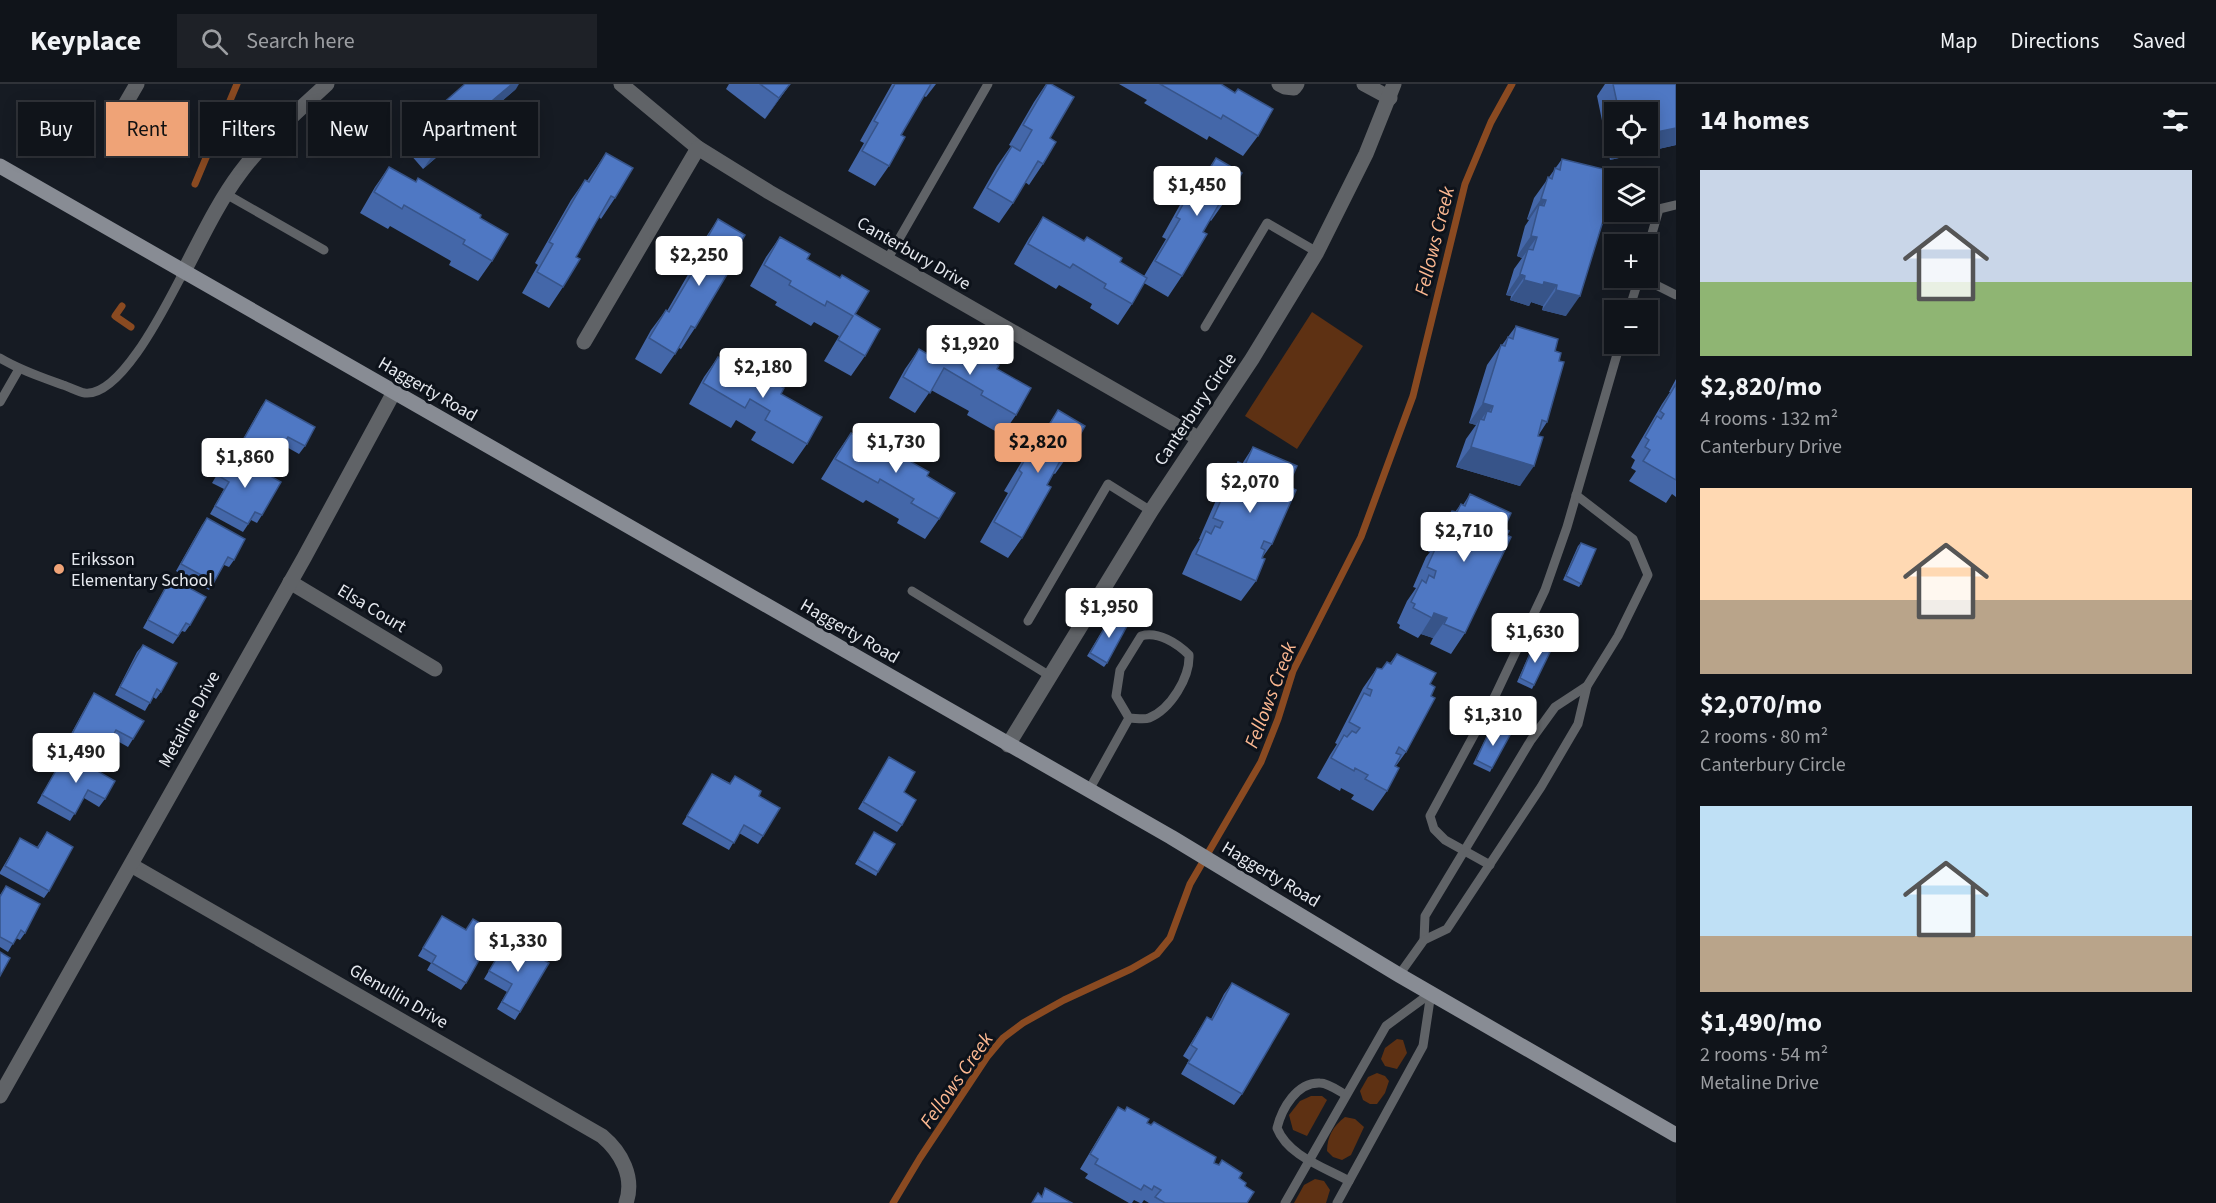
<!DOCTYPE html>
<html lang="en">
<head>
<meta charset="utf-8">
<style>
	:root { --surface:#10141a; --page:#1e2127; --text:#f1f3f6; --muted:#9c9ea2; --line:#303339; --accent:#efa377 }
	body { margin:0; font-family:"Source Sans 3",sans-serif; background:var(--page); color:var(--text); height:100vh; display:flex; flex-direction:column; font-size:22px; white-space:nowrap }
	* { box-sizing:border-box; margin:0 }
	p { font-size:20px; color:var(--muted) }
	.icon { flex:none; width:33px; height:33px; fill:none; stroke:currentColor; stroke-width:2; stroke-linecap:round; stroke-linejoin:round }
	.map { position:relative; flex:1; overflow:hidden }
	.details { display:flex; flex-direction:column; background:var(--surface); width:540px }
	.details>* { flex:none }
	.banner { position:absolute; left:18px; top:18px; width:570px; height:54px; display:flex; gap:12px }
	.fabs { position:absolute; left:1604px; top:18px; display:grid; gap:12px }
	.fabs a { display:grid; place-items:center; width:54px; height:54px; border-radius:0px; background:var(--surface); box-shadow:0 3px 15px #0003,0 0 0 2px var(--line); font-size:30px }
	.price { position:absolute; translate:-50% -51px; padding:0 14px; border-radius:6px; background:#fff; color:#222; font-size:20px; line-height:39px; filter:drop-shadow(0 2px 3px #0008) }
	.price::after { content:''; position:absolute; left:50%; top:36px; width:18px; height:14px; margin-left:-9px; background:inherit; clip-path:polygon(0 0,100% 0,50% 100%) }
	.price.active { background:var(--accent); color:#111 }
	ul { padding:0; list-style:none }
	li { display:grid; align-content:center; gap:12px; height:318px; padding:0 24px }
	li span { display:grid; place-items:center; height:186px; border-radius:0px; color:#555 }
	li>.icon { margin-inline-start:auto }
	span .icon { width:108px; height:108px; fill:#fffc; stroke-width:1 }
	li b { font-size:26px }
	h2 { display:flex; justify-content:space-between; align-items:center; height:72px; padding:0 24px; font-size:26px }
	.pill { padding:0 21px; border-radius:0px; background:var(--surface); box-shadow:0 3px 15px #0003,0 0 0 2px var(--line); font-size:21px; line-height:54px }
	.pill.active { background:var(--accent); color:#111 }
	header { display:flex; align-items:center; gap:36px; box-sizing:border-box; height:84px; padding:0 30px; background:var(--surface); border-bottom:2px solid var(--line) }
	header strong { font-size:28px }
	nav { display:flex; gap:33px; margin-inline-start:auto; font-size:21px }
	.search { width:420px; height:54px; background:var(--page); display:flex; align-items:center; gap:15px; box-sizing:border-box; padding:0 21px; border-radius:0px; color:var(--muted); font-size:22px }
	main { display:flex; flex:1; min-height:0 }
	.map>svg:first-child { display:block }
	.green { fill:#5e3113 }
	.lines { fill:none; stroke-linecap:round; stroke-linejoin:round }
	.stream { stroke:#8a4a21; stroke-width:7 }
	.lane { stroke:#606367; stroke-width:9 }
	.street { stroke:#606367; stroke-width:15 }
	.secondary { stroke:#888c94; stroke-width:15 }
	.wall { fill:#4467a9; fill-rule:evenodd }
	.shaded-wall { fill:#375489 }
	.building { fill:#4f78c4; stroke:#375489; stroke-width:1.5 }
	.poi-dot { fill:#efa377; stroke:#0d121a; stroke-width:2 }
	.labels { text-anchor:middle; stroke-width:6; stroke-linejoin:round; paint-order:stroke }
	.street-label { font-size:18px; fill:#e6e9ef; stroke:#0d121a }
	.poi-label { font-size:18px; fill:#e6e9ef; stroke:#0d121a; text-anchor:start }
	.water-label { font-size:20px; font-style:italic; fill:#fcb891; stroke:#0d121a }
</style>
</head>
<body>
<header>
<strong>Keyplace</strong>
<div class="search"><svg class="icon" aria-label="search" viewBox="0 0 24 24"><circle cx="10" cy="10" r="6"/><path d="M15 15l6 6"/></svg>Search here</div>
<nav><a>Map</a><a>Directions</a><a>Saved</a></nav>
</header>
<main>
<div class="map">
<svg width="1676" height="1119" viewBox="0 0 1676 1119">
	<rect width="100%" height="100%" fill="#161b23"/>
	<g class="green">
		<path d="M1312 228 1363 262 1297 365 1245 332Z"/>
		<path d="M1397 955 1403 956 1407 969 1397 985 1385 982 1381 975 1385 964Z"/>
		<path d="M1377 989 1385 992 1389 997 1385 1009 1377 1020H1370L1363 1016 1360 1007 1368 993Z"/>
		<path d="M1311 1012H1322L1327 1016 1307 1052 1293 1046 1289 1031 1300 1017Z"/>
		<path d="M1345 1033 1355 1035 1364 1043 1351 1071 1342 1076 1333 1073 1327 1067C1327 1053 1333 1042 1345 1033Z"/>
		<path d="M1315 1095 1324 1097 1330 1106 1326 1119H1294L1304 1101Z"/>
	</g>
	<g class="lines">
		<g class="stream">
			<path d="M195 100 237 0"/>
			<path d="M122 222 115 232 131 243"/>
			<path d="M893 1119 920 1074 987 973 1003 954 1023 939 1064 916 1131 885 1157 870 1170 854 1190 800 1261 678 1278 635 1293 587 1361 453 1413 312 1465 100 1491 38 1512 0"/>
		</g>
		<g class="lane">
			<path d="M226 110 324 166"/>
			<path d="M1647 167 1659 125 1676 121"/>
			<path d="M887 176 988 0"/>
			<path d="M1642 194 1676 211"/>
			<path d="M1629 226 1639 194"/>
			<path d="M1205 243 1267 139 1317 168"/>
			<path d="M0 274C20 286 41 293 63 301 70 303 78 308 85 309 122 313 168 217 183 189"/>
			<path d="M0 318 19 285"/>
			<path d="M912 507 1050 592"/>
			<path d="M1028 537 1108 400 1151 427"/>
			<path d="M1089 706 1129 634 1116 612 1120 586 1141 552C1158 547 1177 559 1189 571 1190 593 1171 625 1149 634 1144 636 1135 634 1129 634"/>
			<path d="M1490 781 1445 756 1434 745 1430 732 1495 612 1545 506 1567 443 1620 260"/>
			<path d="M1424 856 1425 832 1531 656 1555 623 1587 602"/>
			<path d="M1399 891 1424 856 1447 845 1541 703 1578 640 1587 602 1618 552 1648 491 1633 455 1576 411"/>
			<path d="M1346 1011C1339 1007 1328 999 1320 999 1297 998 1282 1024 1277 1044 1288 1072 1324 1083 1349 1097"/>
			<path d="M1285 1119 1386 942 1431 909"/>
			<path d="M1337 1119 1423 962 1431 909"/>
		</g>
		<g class="street">
			<path d="M621 0 698 64 769 108 1198 354"/>
			<path d="M1279 0 1285 3 1294 4 1297 0"/>
			<path d="M1364 0 1390 14"/>
			<path d="M119 31 137 0"/>
			<path d="M183 189C201 155 217 120 240 89 265 55 297 28 327 0"/>
			<path d="M584 258 698 64"/>
			<path d="M290 498 435 585"/>
			<path d="M1008 661 1151 427 1252 275 1317 168 1366 70 1394 0"/>
			<path d="M131 781 602 1052C621 1068 635 1093 626 1119"/>
			<path d="M0 1012 304 474 394 308"/>
		</g>
		<path class="secondary" d="M0 82 1171 753 1399 891 1676 1051"/>
	</g>
	<g class="wall">
		<path d="M729 0H790L765 35 726 5Z"/>
		<path d="M892 0H936L926 13 924 12 901 51 889 82 875 102 848 87 864 59 860 57Z"/>
		<path d="M1046 0 1050 54 1043 80 1029 101 1025 98 1013 119 999 139 973 124 997 82 1011 62 1009 61 1034 18Z"/>
		<path d="M1119 0H1221L1258 52 1243 72 1209 52 1207 56 1144 19 1147 16Z"/>
		<path d="M1605 0H1676V61L1610 76 1597 12ZM1614 28H1647V62H1614Z"/>
		<path d="M516 5 497 21 483 42 464 58 460 53 423 85 403 62 417 42Z"/>
		<path d="M606 69 615 114 601 135 599 133 576 173 563 203 549 224 522 209 538 181 535 179 571 116 585 96 587 97Z"/>
		<path d="M1216 74 1225 117 1211 137 1210 136 1203 148 1182 192 1168 213 1144 199 1132 220 1118 241 1090 224 1092 220 1059 201 1056 205 1014 180 1029 154 1043 133 1084 157 1087 153 1120 178 1144 192 1166 155 1162 153 1181 119 1195 99 1198 100Z"/>
		<path d="M1562 75 1566 232 1542 226 1543 222 1531 218 1529 222 1510 216 1511 212 1506 211 1514 185 1522 174 1517 172 1525 142 1529 136 1527 135 1534 114Z"/>
		<path d="M389 83 480 134 492 177 478 197 449 181 451 177 390 142 388 145 360 129 375 103Z"/>
		<path d="M718 135 728 180 695 244 681 265 679 264 661 290 635 275 651 246 666 226 667 227 690 187 687 185 704 156Z"/>
		<path d="M780 153 807 175 839 194 842 191 855 230 865 272 851 292 824 277 839 252 814 238 811 242 775 221 777 218 750 202 766 173Z"/>
		<path d="M1516 242 1555 267 1559 277 1547 338 1538 352 1520 402 1456 383 1466 355 1476 341 1469 339 1487 281 1501 261H1502Z"/>
		<path d="M957 256 997 285 1016 331 1002 351 967 331 969 327 931 306 915 329 889 314 905 285 919 265 942 278Z"/>
		<path d="M718 273 781 310 807 360 793 380 751 356 756 348 736 336 731 344 689 320 704 293Z"/>
		<path d="M1676 295V413L1672 410 1666 419 1629 397 1636 387 1631 384 1635 376 1631 373 1662 320 1670 308H1669Z"/>
		<path d="M266 316 305 362 299 370 283 361 270 384 237 366 261 323Z"/>
		<path d="M1058 326 1069 370 1055 390 1053 389 1047 401 1022 454 1008 474 980 458 1008 409 1004 407 1025 372 1039 351 1041 352Z"/>
		<path d="M851 349 927 392 939 435 925 455 897 439 899 435 866 416 863 419 821 395 837 369Z"/>
		<path d="M1253 363 1288 402 1272 460 1262 474 1256 497 1241 517 1182 490 1192 468 1200 455H1199L1224 398 1238 378 1242 380Z"/>
		<path d="M230 369 262 431 257 439 251 436 243 448 210 430 224 405 212 399Z"/>
		<path d="M1470 410 1465 549 1451 570 1430 560 1433 554 1421 550 1418 554 1399 544 1400 541 1397 539 1407 517 1416 504 1413 503 1426 473 1430 468H1428L1438 447 1452 427 1455 428 1461 420 1463 421Z"/>
		<path d="M207 434 234 476 229 483 224 481 209 506 176 487 202 441Z"/>
		<path d="M1581 459V500L1579 503 1563 496 1578 462Z"/>
		<path d="M171 494 190 541 185 548 182 547 173 560 143 544 166 502Z"/>
		<path d="M1112 531 1107 579 1104 583 1087 572Z"/>
		<path d="M1534 560V601L1532 605 1517 598 1532 564Z"/>
		<path d="M143 561 161 608 156 615 153 613 145 627 115 611 137 568Z"/>
		<path d="M1397 570 1430 600 1431 612 1406 668 1396 682 1387 707 1373 727 1351 715 1354 711 1341 704 1340 707 1317 694 1330 671 1337 660 1335 659 1363 604 1377 584 1381 585 1390 579Z"/>
		<path d="M94 609 133 655 128 663 112 654 98 677 66 659 89 617Z"/>
		<path d="M1492 642V684L1490 688 1473 680Z"/>
		<path d="M66 669 105 715 99 723 84 714 70 737 37 719 61 677Z"/>
		<path d="M889 673 904 708 902 741 897 748 858 725Z"/>
		<path d="M712 690 730 699 735 692 759 712 763 752 758 760 739 749 729 766 682 740Z"/>
		<path d="M47 748 49 807 44 814 0 790V788L20 754 37 763Z"/>
		<path d="M872 752 878 788 876 792 855 780Z"/>
		<path d="M6 802 25 849 20 856 16 854 8 868 0 863V811Z"/>
		<path d="M442 832 466 846 473 835 466 899 461 906 427 886 431 879 418 872Z"/>
		<path d="M508 855 520 928 515 936 497 925 507 908 484 895Z"/>
		<path d="M1232 899 1242 1010 1234 1021 1181 990 1189 976 1183 972 1200 944 1207 933 1211 935 1224 910Z"/>
		<path d="M1118 1023 1125 1027 1127 1023 1147 1039 1239 1094 1245 1102 1247 1119H1149L1144 1116 1142 1119H1140L1134 1116 1132 1119H1129L1085 1094 1088 1090 1080 1085 1108 1038Z"/>
	</g>
	<g class="shaded-wall">
		<path d="M512 0H519L516 5 479 37 493 16Z"/>
		<path d="M790 0 783 10 765 35 779 14Z"/>
		<path d="M498 21 483 42 464 58 478 38Z"/>
		<path d="M474 33 460 53 423 85 437 65Z"/>
		<path d="M1676 44V61L1610 76 1621 62H1647V50Z"/>
		<path d="M1541 115 1546 116 1537 129 1539 121 1529 136 1527 135Z"/>
		<path d="M1531 152 1537 153 1522 174 1517 172Z"/>
		<path d="M1520 190 1525 192 1511 212 1506 211Z"/>
		<path d="M1524 196 1544 198 1557 201 1543 222 1531 218 1529 222 1510 216Z"/>
		<path d="M1556 206 1580 212 1566 232 1542 226Z"/>
		<path d="M1483 319 1493 322 1485 333 1487 327 1479 339 1480 335 1476 341 1469 339Z"/>
		<path d="M1471 363 1534 382 1520 402 1456 383Z"/>
		<path d="M1434 529 1447 534 1433 554 1421 550Z"/>
	</g>
	<g class="building">
		<path d="M465 0H512L493 16 498 21 478 38 474 33 437 65 417 42Z"/>
		<path d="M760 0H790L779 14Z"/>
		<path d="M895 0H931L901 51 905 53 889 82 862 67 878 39 874 37Z"/>
		<path d="M1047 0H1051L1074 13 1050 54 1056 58 1043 80 1038 77 1013 119 987 104 1012 62 1020 67 1032 46 1023 41Z"/>
		<path d="M1160 0H1221L1235 9 1238 5 1273 25 1258 52 1223 31 1221 35Z"/>
		<path d="M1613 0H1676V44L1647 50V28H1619Z"/>
		<path d="M606 69 633 84 615 114 611 112 576 173 580 175 563 203 537 188 553 160 549 158 585 96 589 98Z"/>
		<path d="M1216 74 1242 89 1225 117 1222 115 1203 148 1207 150 1182 192 1155 177 1180 135 1176 133 1195 99 1200 101Z"/>
		<path d="M1562 75 1607 86 1603 100 1609 101 1606 109 1611 111 1580 212 1556 206 1557 201 1544 198 1543 201 1524 196 1525 192 1520 190 1528 165 1533 166 1537 153 1531 152 1539 121 1544 122 1546 116 1541 115 1548 93 1552 95 1555 84 1560 86Z"/>
		<path d="M389 83 416 98 418 94 481 131 480 134 508 150 492 177 463 160 465 156 404 121 402 125 374 108Z"/>
		<path d="M1043 133 1084 157 1087 153 1122 174 1120 178 1147 194 1132 220 1104 204 1106 200 1073 180 1070 184 1028 160Z"/>
		<path d="M718 135 745 151 728 180 732 182 695 244 691 242 675 270 649 254 666 226 669 228 705 167 701 165Z"/>
		<path d="M780 153 810 170 807 175 840 194 842 191 869 207 855 230 880 245 865 272 838 256 853 232 827 217 825 222 789 201 791 197 764 181Z"/>
		<path d="M1516 242 1558 255 1555 267 1561 269 1559 277 1564 278 1547 338 1542 336 1538 352 1543 353 1534 382 1471 363 1480 335 1484 336 1487 327 1491 328 1493 322 1483 319 1501 261 1505 262 1508 253 1513 255Z"/>
		<path d="M957 256 999 281 997 285 1031 304 1016 331 981 311 983 307 944 284 930 309 903 293 919 265 943 279Z"/>
		<path d="M718 273 758 296 761 291 784 304 781 310 822 333 807 360 765 336 770 327 750 315 745 324 703 299Z"/>
		<path d="M1676 300V396L1643 377 1650 366 1645 363 1649 356 1645 353 1657 332 1661 335 1664 330 1660 327Z"/>
		<path d="M266 316 315 343 305 362 288 353 275 376 242 358Z"/>
		<path d="M1058 326 1085 342 1069 370 1065 368 1047 401 1051 403 1022 454 994 438 1022 389 1019 386 1039 351 1042 353Z"/>
		<path d="M851 349 892 372 894 368 929 388 927 392 955 409 939 435 911 419 914 415 880 395 878 399 835 375Z"/>
		<path d="M1253 363 1297 382 1288 402 1296 406 1272 460 1264 457 1261 464 1265 466 1262 474 1265 475 1256 497 1196 470 1206 447 1211 450 1215 442 1220 444 1223 438 1213 434 1238 378 1245 381Z"/>
		<path d="M230 369 281 398 262 431 255 428 248 440 215 422 229 398 217 391Z"/>
		<path d="M1470 410 1511 429 1504 445 1509 447 1507 451 1511 453 1465 549 1444 540 1447 534 1434 529 1432 534 1413 524 1415 520 1411 518 1422 496 1426 499 1429 491 1434 494 1436 487 1427 483 1441 452 1445 455 1447 450 1442 447 1452 427 1457 428 1461 420 1465 422Z"/>
		<path d="M207 434 245 455 234 476 228 473 214 498 181 480Z"/>
		<path d="M1581 459 1596 465 1581 500 1566 492Z"/>
		<path d="M171 494 206 513 190 541 186 539 178 552 148 536Z"/>
		<path d="M1112 531 1128 540 1107 579 1090 569Z"/>
		<path d="M1534 560 1550 568 1534 601 1520 594Z"/>
		<path d="M143 561 177 579 161 608 157 605 150 619 120 603Z"/>
		<path d="M1397 570 1436 589 1430 600 1435 603 1431 612 1435 614 1406 668 1399 663 1396 669 1401 671 1395 682 1399 684 1387 707 1365 695 1368 691 1355 684 1354 687 1331 674 1344 651 1347 653 1352 647 1356 649 1360 644 1349 638 1364 609 1370 612 1372 606 1367 604 1377 584 1382 585 1387 578 1391 580Z"/>
		<path d="M94 609 144 637 133 655 116 646 103 670 71 652Z"/>
		<path d="M1492 642 1510 651 1492 684 1476 676Z"/>
		<path d="M66 669 115 697 105 715 88 706 75 730 42 711Z"/>
		<path d="M889 673 915 688 904 708 916 716 902 741 863 718Z"/>
		<path d="M712 690 730 700 735 692 761 707 759 712 780 724 763 752 744 741 734 759 687 732Z"/>
		<path d="M47 748 73 763 49 807 5 782 20 754 38 764Z"/>
		<path d="M874 748 895 760 878 788 858 776Z"/>
		<path d="M6 802 40 820 25 849 21 846 13 860 0 853V813Z"/>
		<path d="M442 832 466 846 473 835 495 848 466 899 432 879 436 872 423 864Z"/>
		<path d="M508 855 549 879 520 928 502 918 512 900 489 887Z"/>
		<path d="M0 868 10 874 0 892Z"/>
		<path d="M1232 899 1289 930 1242 1010 1188 979 1197 965 1191 961 1207 933 1212 936Z"/>
		<path d="M1118 1023 1125 1027 1127 1023 1149 1035 1147 1039 1151 1041 1154 1038 1216 1073 1214 1079 1219 1081 1222 1076 1242 1089 1239 1094 1246 1099 1245 1102 1254 1108 1247 1119H1165L1155 1113 1161 1106 1154 1102 1152 1106 1144 1101 1141 1106 1095 1080 1098 1075 1090 1070Z"/>
		<path d="M1045 1104 1072 1119H1032L1038 1109 1042 1113Z"/>
	</g>
	<circle class="poi-dot" cx="59" cy="485" r="6"/>
	<g class="labels">
		<g class="street-label">
			<text transform="translate(914 169) rotate(30)" y="6">Canterbury Drive</text>
			<text transform="translate(428 305) rotate(30)" y="6">Haggerty Road</text>
			<text transform="translate(1195 325) rotate(-56)" y="6">Canterbury Circle</text>
			<text transform="translate(372 524) rotate(31)" y="6">Elsa Court</text>
			<text transform="translate(850 547) rotate(30)" y="6">Haggerty Road</text>
			<text transform="translate(189 635) rotate(-61)" y="6">Metaline Drive</text>
			<text transform="translate(1271 790) rotate(31)" y="6">Haggerty Road</text>
			<text transform="translate(399 912) rotate(30)" y="6">Glenullin Drive</text>
		</g>
		<g class="poi-label">
			<text x="71" y="481">Eriksson<tspan x="71" dy="21">Elementary School</tspan></text>
		</g>
		<g class="water-label">
			<text transform="translate(1434 157) rotate(-76)" y="7">Fellows Creek</text>
			<text transform="translate(1270 611) rotate(-69)" y="7">Fellows Creek</text>
			<text transform="translate(956 996) rotate(-55)" y="7">Fellows Creek</text>
		</g>
	</g>
</svg>
<div class="fabs">
<a><svg class="icon" aria-label="locate" viewBox="0 0 24 24"><circle cx="12" cy="12" r="6"/><path d="M12 2v4M12 18v4M2 12h4M18 12h4"/></svg></a>
<a><svg class="icon" aria-label="layers" viewBox="0 0 24 24"><path d="M12 4l9 5-9 5-9-5zM3 14l9 5 9-5"/></svg></a>
<a>+</a>
<a>−</a>
</div>
<b class="price" style="left:1197px;top:133px">$1,450</b>
<b class="price" style="left:699px;top:203px">$2,250</b>
<b class="price" style="left:970px;top:292px">$1,920</b>
<b class="price" style="left:763px;top:315px">$2,180</b>
<b class="price" style="left:896px;top:390px">$1,730</b>
<b class="price active" style="left:1038px;top:390px">$2,820</b>
<b class="price" style="left:245px;top:405px">$1,860</b>
<b class="price" style="left:1250px;top:430px">$2,070</b>
<b class="price" style="left:1464px;top:479px">$2,710</b>
<b class="price" style="left:1109px;top:555px">$1,950</b>
<b class="price" style="left:1535px;top:580px">$1,630</b>
<b class="price" style="left:1493px;top:663px">$1,310</b>
<b class="price" style="left:76px;top:700px">$1,490</b>
<b class="price" style="left:518px;top:889px">$1,330</b>
<div class="banner">
<a class="pill">Buy</a>
<a class="pill active">Rent</a>
<a class="pill">Filters</a>
<a class="pill">New</a>
<a class="pill">Apartment</a>
</div>
</div>
<section class="details">
<h2>14 homes<svg class="icon" aria-label="filters" viewBox="0 0 24 24"><path d="M4 7h16M4 17h16"/><circle cx="9" cy="7" r="2"/><circle cx="15" cy="17" r="2"/></svg></h2>
<ul>
<li><span style="background:linear-gradient(#c9d6e8 60%,#8fb573 0)"><svg class="icon" aria-label="home" viewBox="0 0 24 24"><path d="M3 11l9-7 9 7M6 9v11h12V9"/></svg></span><div><b>$2,820/mo</b><p>4 rooms · 132 m²</p><p>Canterbury Drive</p></div></li>
<li><span style="background:linear-gradient(#ffd9b3 60%,#b9a48a 0)"><svg class="icon" aria-label="home" viewBox="0 0 24 24"><path d="M3 11l9-7 9 7M6 9v11h12V9"/></svg></span><div><b>$2,070/mo</b><p>2 rooms · 80 m²</p><p>Canterbury Circle</p></div></li>
<li><span style="background:linear-gradient(#bfe0f5 70%,#b9a48a 0)"><svg class="icon" aria-label="home" viewBox="0 0 24 24"><path d="M3 11l9-7 9 7M6 9v11h12V9"/></svg></span><div><b>$1,490/mo</b><p>2 rooms · 54 m²</p><p>Metaline Drive</p></div></li>
</ul>
</section>
</main>
</body>
</html>
